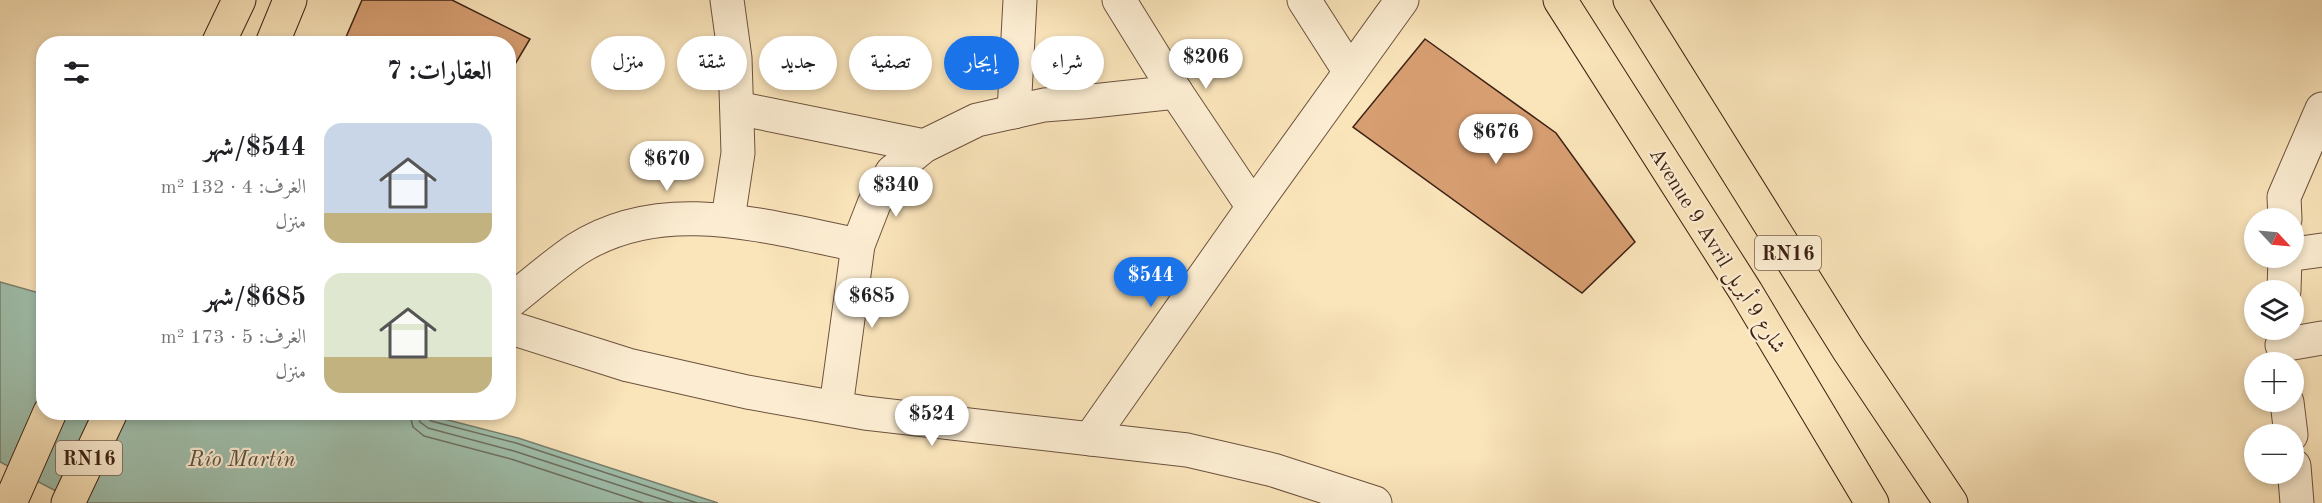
<!DOCTYPE html>
<html lang="ar">
<head>
<meta charset="utf-8">
<style>
	:root { --surface:#fff; --page:#f6f6f6; --text:#202124; --muted:#757577; --accent:#1a73e8 }
	body { margin:0; font-family:"Old Standard TT",Amiri,serif; background:var(--page); color:var(--text); direction:rtl; height:100vh; display:flex; flex-direction:column; font-size:22px; white-space:nowrap }
	* { box-sizing:border-box; margin:0 }
	p { font-size:20px; color:var(--muted) }
	.icon { flex:none; width:33px; height:33px; fill:none; stroke:currentColor; stroke-width:2; stroke-linecap:round; stroke-linejoin:round }
	.map { position:relative; flex:1; overflow:hidden; direction:ltr }
	.details { position:absolute; left:36px; top:36px; width:480px; height:384px; display:flex; flex-direction:column; background:var(--surface); border-radius:24px; box-shadow:0 3px 9px #0003; direction:rtl }
	.details>* { flex:none }
	.guide { position:absolute; left:534px; top:36px; width:570px; height:54px; direction:rtl; display:flex; gap:12px }
	.needle { width:39px; rotate:116deg }
	.buttons { position:absolute; left:2244px; top:208px; display:grid; gap:12px }
	.buttons a { display:grid; place-items:center; width:60px; height:60px; border-radius:50%; background:var(--surface); box-shadow:0 3px 9px #0003; font-size:30px }
	.price { position:absolute; translate:-50% -51px; padding:0 14px; border-radius:21px; background:#fff; color:#222; font-size:20px; line-height:39px; filter:drop-shadow(0 2px 3px #0008) }
	.price::after { content:''; position:absolute; left:50%; top:36px; width:18px; height:14px; margin-left:-9px; background:inherit; clip-path:polygon(0 0,100% 0,50% 100%) }
	.price.selected { background:var(--accent); color:#fff }
	ul { padding:0; list-style:none }
	li { display:flex; align-items:center; gap:18px; height:150px; padding:0 24px }
	li span { display:grid; place-items:center; flex:none; width:168px; height:120px; border-radius:18px; color:#555 }
	li>.icon { margin-inline-start:auto }
	span .icon { width:72px; height:72px; fill:#fffc; stroke-width:1 }
	li b { font-size:26px }
	h2 { display:flex; justify-content:space-between; align-items:center; height:72px; padding:0 24px; font-size:26px }
	.chip { padding:0 21px; border-radius:27px; background:var(--surface); box-shadow:0 3px 9px #0003; font-size:21px; line-height:54px }
	.chip.selected { background:var(--accent); color:#fff }
	.map>svg:first-child { display:block }
	.water { fill:#9fbfac; stroke:#78806f; stroke-width:1.5 }
	.lines { fill:none; stroke-linecap:round; stroke-linejoin:round }
	.shore { stroke:#6e7060; stroke-width:1.5 }
	.building { fill:#d79e71; stroke:#3d2114; stroke-width:1.5 }
	.street-casing { stroke:#6c523e; stroke-width:35 }
	.primary-casing { stroke:#3d2114; stroke-width:35 }
	.highway-casing { stroke:#3d2114; stroke-width:35 }
	.street { stroke:#fcedd2; stroke-width:33 }
	.primary { stroke:#fae4ba; stroke-width:33 }
	.highway { stroke:#fae4ba; stroke-width:33 }
	.labels { text-anchor:middle; stroke-width:4.5; stroke-linejoin:round; paint-order:stroke }
	.shield { fill:#fcedd2; stroke:#765e4d; stroke-width:1.5 }
	.shield-label { font-size:20px; font-weight:bold; fill:#3d2114 }
	.street-label { font-size:21px; fill:#3d2114; stroke:#fcedd2 }
	.water-label { font-size:22px; font-style:italic; fill:#5a5042; stroke:#fcedd2 }
</style>
</head>
<body>
<div class="map">
<svg width="2322" height="503" viewBox="0 0 2322 503">
	<rect width="100%" height="100%" fill="#fae4ba"/>
	<filter id="stains"><feTurbulence type="fractalNoise" baseFrequency=".00333" numOctaves="4"/><feColorMatrix values="0 0 0 0 .2 0 0 0 0 .09 0 0 0 0 .02 0 0 0 .5 -.17"/></filter>
	<radialGradient id="worn" r=".72"><stop offset=".6" stop-color="#630" stop-opacity="0"/><stop offset="1" stop-color="#630" stop-opacity=".3"/></radialGradient>
	<path class="water" d="M0 282 43 294 44 412 421 413 518 438 718 503H79L0 462Z"/>
	<g class="lines">
		<g class="shore">
			<path d="M409 412 413 427 424 436 511 459 644 503"/>
			<path d="M418 412 420 422 428 428 514 451 673 503"/>
			<path d="M426 412 427 418 431 421 516 443 697 503"/>
		</g>
	</g>
	<g class="building">
		<path d="M362 0H452L530 39 508 76V44H343Z"/>
		<path d="M1425 39 1556 133 1635 242 1582 293 1353 127Z"/>
	</g>
	<g class="lines">
		<g class="street-casing">
			<g id="street">
				<path d="M727 0 735 58 738 153 728 219"/>
				<path d="M1119 0 1176 92 1253 207"/>
				<path d="M1304 0 1350 72"/>
				<path d="M737 108 924 146"/>
				<path d="M1014 112 1020 0"/>
				<path d="M2285 219 2284 197 2322 109"/>
				<path d="M2294 254 2322 250"/>
				<path d="M2284 291 2285 258"/>
				<path d="M508 303C531 285 553 265 577 249 663 194 766 227 858 245"/>
				<path d="M508 327 628 365 747 392 865 413 1187 450 1273 470 1375 503"/>
				<path d="M2282 345 2322 338"/>
				<path d="M2287 402 2291 435"/>
				<path d="M836 407 858 245 874 204 892 172 924 146 977 120 1044 105 1083 102 1176 92"/>
				<path d="M1090 439 1253 207 1402 0"/>
				<path d="M2294 466 2297 503"/>
			</g>
		</g>
		<g class="primary-casing">
			<g id="primary">
				<path d="M218 44 239 0"/>
				<path d="M272 44 290 0"/>
				<path d="M10 503 50 412"/>
				<path d="M68 503 111 412"/>
			</g>
		</g>
		<g class="highway-casing">
			<g id="highway">
				<path d="M1560 0 1746 292 1872 503"/>
				<path d="M1630 0 1848 349 1951 503"/>
			</g>
		</g>
		<use href="#street" class="street"/>
		<use href="#primary" class="primary"/>
		<use href="#highway" class="highway"/>
	</g>
	<g class="labels">
		<g class="shield">
			<rect x="1755" y="236" width="66" height="34" rx="4.5"/>
			<rect x="56" y="441" width="66" height="34" rx="4.5"/>
		</g>
		<g class="shield-label">
			<text x="1788" y="260">RN16</text>
			<text x="89" y="465">RN16</text>
		</g>
		<g class="street-label">
			<text transform="translate(1718 250) rotate(58)" y="7">Avenue 9 Avril شارع 9 أبريل</text>
		</g>
		<g class="water-label">
			<text x="242" y="466">Río Martín</text>
		</g>
	</g>
	<rect width="100%" height="100%" filter="url(#stains)"/>
	<rect width="100%" height="100%" fill="url(#worn)"/>
</svg>
<div class="buttons">
<a><svg class="needle" viewBox="-14 -14 28 28"><path d="M0-13l5 13h-10z" fill="#e53935"/><path d="M0 13l5-13h-10z" fill="#757577"/></svg></a>
<a><svg class="icon" aria-label="layers" viewBox="0 0 24 24"><path d="M12 4l9 5-9 5-9-5zM3 14l9 5 9-5"/></svg></a>
<a>+</a>
<a>−</a>
</div>
<b class="price" style="left:1206px;top:90px">$206</b>
<b class="price" style="left:1496px;top:165px">$676</b>
<b class="price" style="left:667px;top:192px">$670</b>
<b class="price" style="left:896px;top:218px">$340</b>
<b class="price selected" style="left:1151px;top:308px">$544</b>
<b class="price" style="left:872px;top:329px">$685</b>
<b class="price" style="left:932px;top:447px">$524</b>
<div class="guide">
<a class="chip">شراء</a>
<a class="chip selected">إيجار</a>
<a class="chip">تصفية</a>
<a class="chip">جديد</a>
<a class="chip">شقة</a>
<a class="chip">منزل</a>
</div>
<section class="details">
<h2>العقارات: 7<svg class="icon" aria-label="filters" viewBox="0 0 24 24"><path d="M4 7h16M4 17h16"/><circle cx="9" cy="7" r="2"/><circle cx="15" cy="17" r="2"/></svg></h2>
<ul>
<li><span style="background:linear-gradient(#c9d6e8 75%,#c2b280 0)"><svg class="icon" aria-label="home" viewBox="0 0 24 24"><path d="M3 11l9-7 9 7M6 9v11h12V9"/></svg></span><div><b>$544/شهر</b><p>الغرف: 4 · 132 m²</p><p>منزل</p></div></li>
<li><span style="background:linear-gradient(#dfe7d0 70%,#c2b280 0)"><svg class="icon" aria-label="home" viewBox="0 0 24 24"><path d="M3 11l9-7 9 7M6 9v11h12V9"/></svg></span><div><b>$685/شهر</b><p>الغرف: 5 · 173 m²</p><p>منزل</p></div></li>
</ul>
</section>
</div>
</body>
</html>
